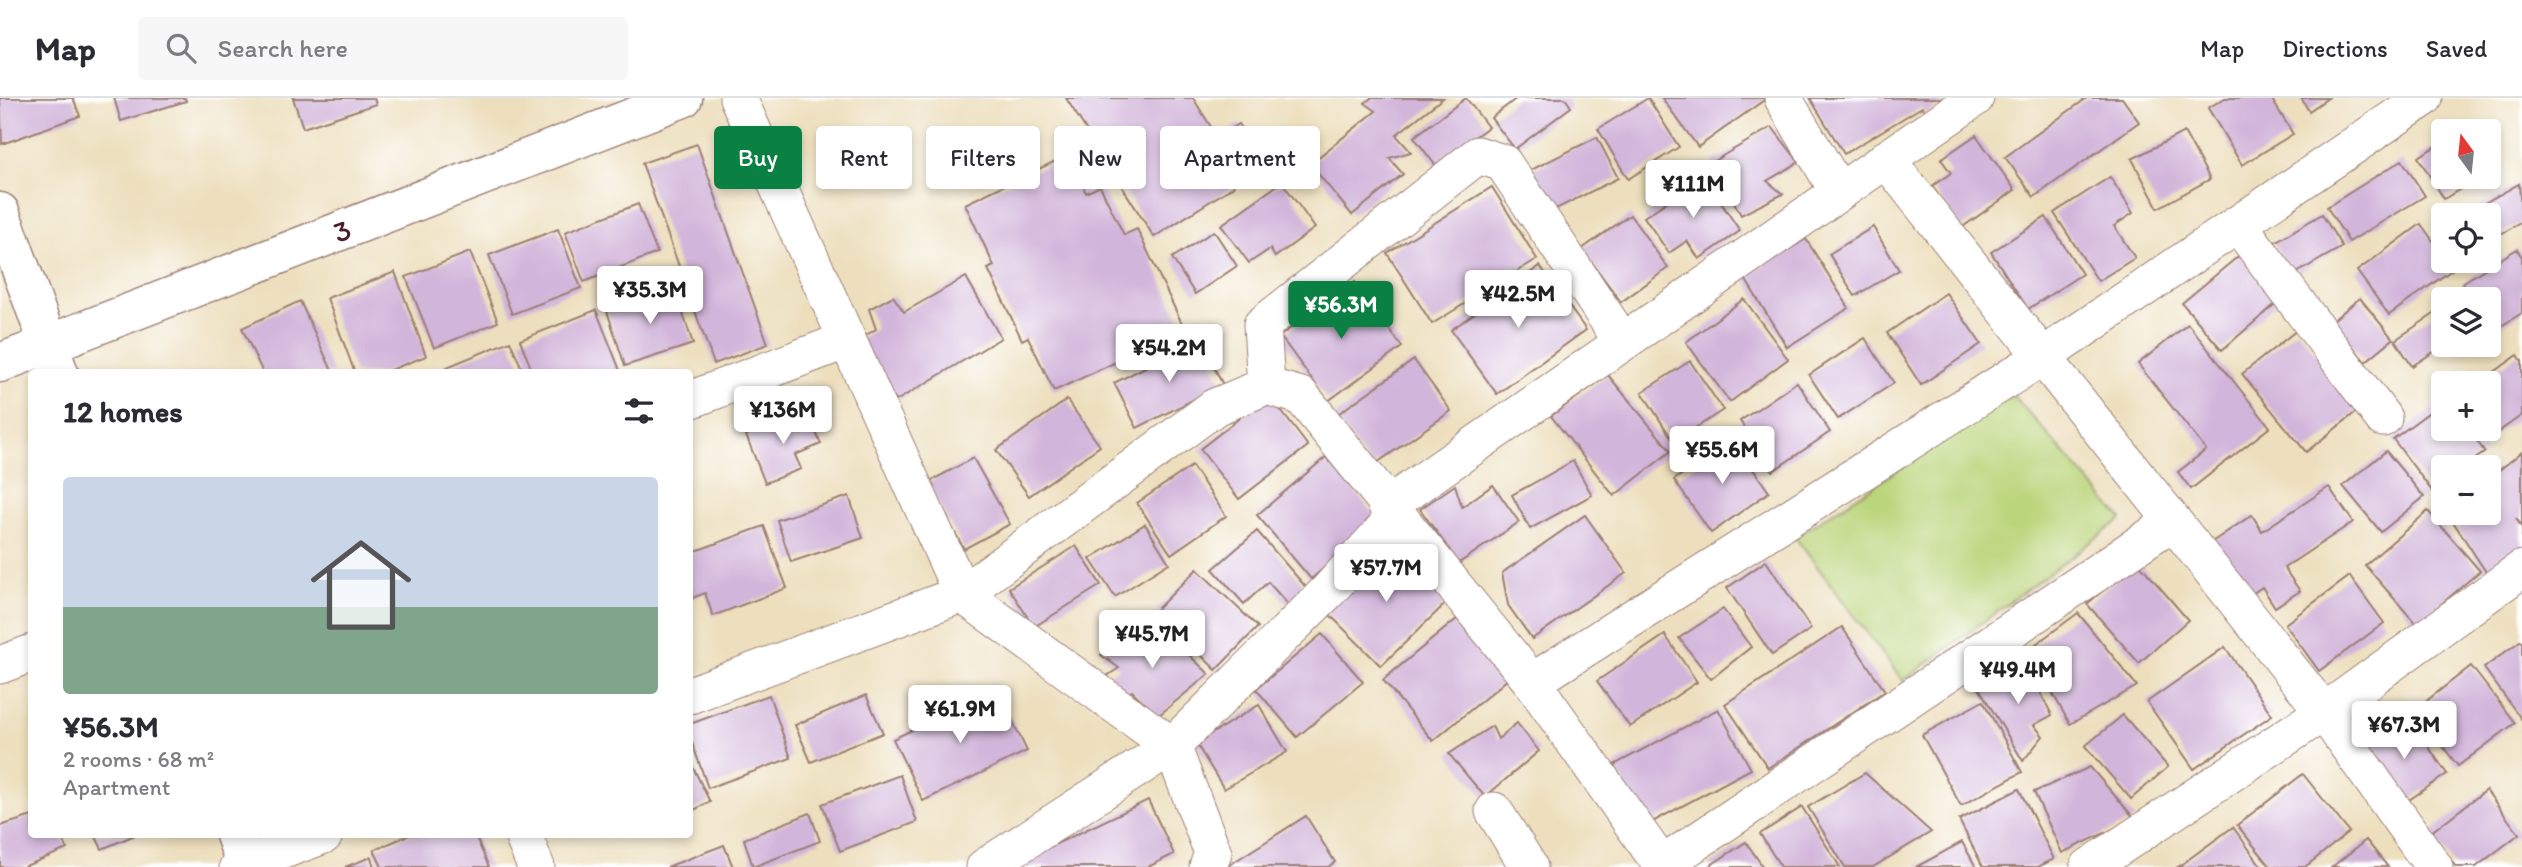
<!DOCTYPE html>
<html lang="en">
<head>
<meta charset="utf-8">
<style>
	:root { --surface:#fff; --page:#f7f7f7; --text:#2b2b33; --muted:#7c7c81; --line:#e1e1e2; --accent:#0b8043 }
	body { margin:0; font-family:Itim,sans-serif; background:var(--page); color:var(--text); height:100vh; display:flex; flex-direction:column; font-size:26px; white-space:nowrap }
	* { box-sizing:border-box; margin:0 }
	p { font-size:23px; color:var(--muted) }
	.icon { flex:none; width:38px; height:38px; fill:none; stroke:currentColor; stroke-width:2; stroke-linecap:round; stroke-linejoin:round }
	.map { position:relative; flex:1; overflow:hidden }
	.panel { position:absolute; left:28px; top:271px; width:665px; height:469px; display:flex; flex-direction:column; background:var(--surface); border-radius:7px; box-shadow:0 4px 10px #0003 }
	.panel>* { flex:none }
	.banner { position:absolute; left:714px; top:28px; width:665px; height:63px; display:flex; gap:14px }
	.needle { width:46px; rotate:345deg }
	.buttons { position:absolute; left:2431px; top:21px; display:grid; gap:14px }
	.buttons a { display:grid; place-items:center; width:70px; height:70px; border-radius:7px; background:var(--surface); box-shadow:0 4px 10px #0003; font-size:35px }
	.price { position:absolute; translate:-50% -60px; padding:0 16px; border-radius:7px; background:#fff; color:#222; font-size:23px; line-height:46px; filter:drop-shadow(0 2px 4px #0008) }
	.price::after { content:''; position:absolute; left:50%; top:42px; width:21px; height:16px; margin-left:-10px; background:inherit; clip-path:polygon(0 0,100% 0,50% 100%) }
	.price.on { background:var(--accent); color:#fff }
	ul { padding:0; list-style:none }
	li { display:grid; align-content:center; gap:14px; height:371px; padding:0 35px }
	li span { display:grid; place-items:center; height:217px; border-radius:7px; color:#555 }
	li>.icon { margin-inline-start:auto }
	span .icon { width:126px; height:126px; fill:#fffc; stroke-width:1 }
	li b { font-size:30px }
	h2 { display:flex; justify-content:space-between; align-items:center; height:84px; padding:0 35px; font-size:30px }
	.chip { padding:0 24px; border-radius:7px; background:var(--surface); box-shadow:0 4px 10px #0003; font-size:24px; line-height:63px }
	.chip.on { background:var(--accent); color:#fff }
	header { display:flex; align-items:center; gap:42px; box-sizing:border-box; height:98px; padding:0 35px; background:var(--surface); border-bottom:2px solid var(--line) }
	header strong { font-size:33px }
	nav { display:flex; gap:38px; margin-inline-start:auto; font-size:24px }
	.search { width:490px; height:63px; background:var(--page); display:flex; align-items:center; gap:18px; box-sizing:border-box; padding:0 24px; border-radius:7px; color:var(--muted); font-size:26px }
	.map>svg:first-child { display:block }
	.green { fill:#bbd57b; stroke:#827a53; stroke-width:2 }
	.building { fill:#d2b5da }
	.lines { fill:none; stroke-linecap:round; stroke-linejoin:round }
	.minor-casing { stroke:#9c7f74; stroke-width:39 }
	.tertiary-casing { stroke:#9c7f74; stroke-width:41 }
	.minor { stroke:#fff; stroke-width:37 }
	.tertiary { stroke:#fff; stroke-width:38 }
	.labels { text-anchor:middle; stroke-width:5; stroke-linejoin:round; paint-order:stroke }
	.street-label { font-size:30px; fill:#4a1f2b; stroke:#fff }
</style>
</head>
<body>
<header>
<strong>Map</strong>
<div class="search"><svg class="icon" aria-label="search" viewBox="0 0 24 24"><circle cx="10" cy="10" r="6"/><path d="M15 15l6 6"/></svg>Search here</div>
<nav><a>Map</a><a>Directions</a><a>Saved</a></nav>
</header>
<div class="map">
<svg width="2522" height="769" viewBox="0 0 2522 769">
	<rect width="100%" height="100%" fill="#fff"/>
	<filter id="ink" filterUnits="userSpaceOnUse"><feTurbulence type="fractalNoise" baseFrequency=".0143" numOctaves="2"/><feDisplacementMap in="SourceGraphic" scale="14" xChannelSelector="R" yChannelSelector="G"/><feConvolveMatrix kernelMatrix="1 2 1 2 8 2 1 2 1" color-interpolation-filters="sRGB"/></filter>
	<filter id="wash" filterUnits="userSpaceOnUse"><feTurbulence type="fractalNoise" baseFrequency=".00686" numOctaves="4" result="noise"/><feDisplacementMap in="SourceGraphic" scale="28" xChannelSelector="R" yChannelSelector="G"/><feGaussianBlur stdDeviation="1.57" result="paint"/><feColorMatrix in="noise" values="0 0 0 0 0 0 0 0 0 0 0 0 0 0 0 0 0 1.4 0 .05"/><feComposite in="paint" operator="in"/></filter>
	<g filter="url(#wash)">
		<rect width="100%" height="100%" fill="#eddfbd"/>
		<path class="green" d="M2013 297 2122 421 1903 583 1795 439Z"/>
		<g id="blocks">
			<g class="building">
				<path d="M0 0H73L80 18 2 46Z"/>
				<path d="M114 0H185L186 3 121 23Z"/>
				<path d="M293 0H374L376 6 303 30Z"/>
				<path d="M1066 0H1193L1218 40 1239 26 1255 50 1222 70 1234 88 1154 139Z"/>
				<path d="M1371 0H1443L1396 37 1411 54 1389 60 1403 76 1352 117 1310 66 1376 13 1365 5Z"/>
				<path d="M1466 0 1488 29 1436 68 1414 39Z"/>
				<path d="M1517 0H1565L1571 9 1515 51 1491 20Z"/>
				<path d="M1648 0 1679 49 1628 81 1598 31Z"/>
				<path d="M1662 0H1767L1698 49Z"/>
				<path d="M1810 0H1949L1926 15 1922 9 1844 56Z"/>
				<path d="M2087 0H2122L2139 24 2034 99 2005 59Z"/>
				<path d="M2225 0H2271L2293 36 2242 67 2208 10Z"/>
				<path d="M2301 0H2328L2309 13Z"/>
				<path d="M1772 29 1799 64 1767 83 1783 96 1741 117 1712 64Z"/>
				<path d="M2184 34 2210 81 2158 110 2132 61Z"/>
				<path d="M1976 37 2015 92 1961 130 1932 88 1951 75 1941 61Z"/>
				<path d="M1597 39 1618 80 1544 117 1523 76Z"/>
				<path d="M2443 44V79H2480L2444 101 2418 59Z"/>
				<path d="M697 46 768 246 714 266 642 65Z"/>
				<path d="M2488 51 2499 67 2488 74Z"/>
				<path d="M1068 57 1086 95 1100 88 1124 137 1137 131 1185 232 1054 293 1028 239 1022 242 988 171 994 168 965 106Z"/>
				<path d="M2402 62 2425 98 2349 144 2327 109Z"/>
				<path d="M1704 79 1740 133 1699 161 1687 143 1669 155 1644 119Z"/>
				<path d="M2110 79 2133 115 2114 128 2135 160 2098 183 2054 115Z"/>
				<path d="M1282 84 1315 130 1275 159 1270 151 1249 165 1221 127Z"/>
				<path d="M2519 86 2522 124 2488 143V117H2463Z"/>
				<path d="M1492 89 1537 161 1432 226 1387 155Z"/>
				<path d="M638 106 657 155 584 184 565 134Z"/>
				<path d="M2322 116 2342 149 2293 177 2273 145Z"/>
				<path d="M1630 117 1668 170 1621 204 1582 151Z"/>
				<path d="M2046 119 2082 176 2028 211 1991 154Z"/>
				<path d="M2421 126 2443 157V163H2447L2453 171 2389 217 2357 173Z"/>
				<path d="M1873 129 1899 172 1855 198 1829 156Z"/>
				<path d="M558 131 581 190 512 216 489 157Z"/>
				<path d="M1214 133 1237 168 1195 196 1172 160Z"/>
				<path d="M1806 141 1849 210 1787 249 1744 179Z"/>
				<path d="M2517 151 2522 159V215L2493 233 2488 226V201H2473L2462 185Z"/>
				<path d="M470 154 498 224 434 250 406 179Z"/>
				<path d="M2241 156 2280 202 2222 252 2182 205Z"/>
				<path d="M1540 168 1586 232 1497 296 1451 232Z"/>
				<path d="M395 174 426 258 383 275H355L327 200Z"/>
				<path d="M966 179 1001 240 896 303 858 242 876 231 869 211 893 198 904 214Z"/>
				<path d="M1355 184 1402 249 1328 303 1280 238Z"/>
				<path d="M674 188 693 246 625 268 606 210Z"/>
				<path d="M1946 195 1981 246 1921 287 1887 235Z"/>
				<path d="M2360 200 2393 241 2365 264 2332 223Z"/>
				<path d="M1744 201 1788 261 1730 304 1686 244Z"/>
				<path d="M300 203 333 275H263L242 230Z"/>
				<path d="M2443 210V248L2412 268 2395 242Z"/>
				<path d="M596 212 621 275H533L520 242Z"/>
				<path d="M2188 226 2270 329 2191 391 2178 374 2206 352 2138 266Z"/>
				<path d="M2297 232 2361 310 2306 354 2242 276Z"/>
				<path d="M1865 240 1894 285 1838 321 1809 277Z"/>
				<path d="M1200 241 1223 287 1137 330 1114 285Z"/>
				<path d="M510 243 524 275H450L447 269Z"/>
				<path d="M2518 257 2522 263V317L2494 337 2488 329V285H2479Z"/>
				<path d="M1414 262 1451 313 1371 369 1335 318Z"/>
				<path d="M1690 263 1723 312 1674 344 1642 294Z"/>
				<path d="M1608 277 1671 353 1614 398 1551 318Z"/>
				<path d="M1797 284 1830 334 1773 373 1740 323Z"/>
				<path d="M1269 297 1308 348 1239 401 1200 351Z"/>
				<path d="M1067 302 1100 348 1029 398 996 352Z"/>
				<path d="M2443 304V331H2468L2485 354 2464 369H2443V385L2432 393 2393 341Z"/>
				<path d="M807 313 821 346 795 357 801 371 765 385 746 337Z"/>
				<path d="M1732 341 1769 394 1711 435 1674 382Z"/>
				<path d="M2386 353 2424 399 2381 434 2343 388Z"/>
				<path d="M2522 354V428L2516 420 2522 430V454L2488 477 2450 419 2456 415H2488V393L2492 391 2488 381Z"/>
				<path d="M1326 359 1380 423 1311 481 1257 417Z"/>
				<path d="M973 360 1010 426 964 451 927 385Z"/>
				<path d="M1573 363 1592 397 1530 431 1512 397Z"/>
				<path d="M1192 368 1226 418 1171 456 1137 405Z"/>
				<path d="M1455 387 1462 409 1493 387 1519 424 1459 465 1420 411Z"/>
				<path d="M2329 389 2353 424 2284 470 2300 493 2275 509 2262 489 2246 500 2209 446 2252 417 2262 433Z"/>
				<path d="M849 398 863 440 791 464 777 422Z"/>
				<path d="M2428 413 2480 473 2417 527 2365 467Z"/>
				<path d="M1585 417 1626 475 1532 541 1508 507 1502 475Z"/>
				<path d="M1145 426 1169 465 1115 499 1090 461Z"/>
				<path d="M764 428 787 490 713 518 705 495 690 501V455Z"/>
				<path d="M1257 433 1311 495 1292 511 1268 484 1244 506 1213 471Z"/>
				<path d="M1390 445 1448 503 1381 568 1323 510Z"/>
				<path d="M1076 448 1101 487 1034 529 1009 490Z"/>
				<path d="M1766 463 1811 531 1772 557 1727 490Z"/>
				<path d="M2137 463 2188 522 2139 565 2087 506Z"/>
				<path d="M1197 471 1258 529 1216 572 1156 512Z"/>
				<path d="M2350 478 2384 525 2319 573 2285 526Z"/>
				<path d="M1723 511 1751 549 1711 581 1679 540Z"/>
				<path d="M2078 515 2137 588 2070 626 2028 552Z"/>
				<path d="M1458 520 1508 581 1433 643 1383 582Z"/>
				<path d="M1141 526 1162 550 1164 533 1209 576 1158 618 1132 593 1118 602 1101 582 1119 570 1101 557Z"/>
				<path d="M1842 529 1885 593 1768 670 1725 606Z"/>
				<path d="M1322 536 1363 584 1297 639 1256 591Z"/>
				<path d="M1665 537 1697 584 1630 629 1597 583Z"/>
				<path d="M2520 543 2522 544V622L2484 570Z"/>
				<path d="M2225 549 2272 617 2194 671 2147 604Z"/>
				<path d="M2023 561 2052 617 2034 627 2043 638 2023 663 1979 590Z"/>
				<path d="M2471 568 2515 625 2458 668 2415 612Z"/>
				<path d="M997 591 1027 653 923 703 893 641Z"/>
				<path d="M769 597 791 660 708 690 690 639V626Z"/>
				<path d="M866 597 883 635 811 664 795 627Z"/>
				<path d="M1983 603 2022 674 1961 708 1922 637Z"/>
				<path d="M1259 607 1287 654 1224 691 1196 645Z"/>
				<path d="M1718 611 1751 671 1647 727 1614 667Z"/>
				<path d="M2123 617 2168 669 2131 701 2085 648Z"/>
				<path d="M2407 617 2447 676 2400 708 2360 650Z"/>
				<path d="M1517 625 1539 653 1485 699 1449 656 1492 628 1498 641Z"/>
				<path d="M690 663 710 704 690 714Z"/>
				<path d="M2090 669 2135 721 2062 755 2034 694Z"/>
				<path d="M1865 675 1931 734 1873 769H1845L1808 709Z"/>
				<path d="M2303 676 2349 734 2305 769H2271L2237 727Z"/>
				<path d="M900 677 917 724 840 753 822 706Z"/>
				<path d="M2019 691 2054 761 2038 769H1983L1959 722Z"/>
				<path d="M2486 692 2519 736 2476 769H2456L2430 735Z"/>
				<path d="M1148 702 1174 756 1148 769H1008Z"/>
				<path d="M1802 709 1840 769H1781L1760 736Z"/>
				<path d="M810 715 820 743 753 769 744 741Z"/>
				<path d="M32 718V737H61L67 751 23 769H0V728Z"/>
				<path d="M1306 718 1335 764 1328 769H1226Z"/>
				<path d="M2233 729 2262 769H2178Z"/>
				<path d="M95 737H135L102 751Z"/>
				<path d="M409 737H475L489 769H382L374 752Z"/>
				<path d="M2366 742 2388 769H2332Z"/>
				<path d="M1746 744 1763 769H1708Z"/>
				<path d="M1962 744 1976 769H1916Z"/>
				<path d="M724 747 733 769H667Z"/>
				<path d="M371 759 374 769H345Z"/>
			</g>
		</g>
	</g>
	<g filter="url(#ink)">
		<use href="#blocks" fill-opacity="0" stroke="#9c7f74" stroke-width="2"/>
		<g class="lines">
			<g class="minor-casing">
				<g id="minor">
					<path d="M738 0 962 496 1172 648 1213 755 1208 769"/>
					<path d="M1783 0 1838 93"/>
					<path d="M1886 61 2324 614 2434 769"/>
					<path d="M2238 126 2383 320"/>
					<path d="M1266 288 1262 227 1478 57 1503 65 1622 243"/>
					<path d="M690 302 847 242"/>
					<path d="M1387 408 1975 0"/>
					<path d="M0 567 32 555"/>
					<path d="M1532 584 2042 259 2424 0"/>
					<path d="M690 597 962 496 1215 309 1266 288 1301 298 1532 584 1663 769"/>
					<path d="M1494 713 1529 769"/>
					<path d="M523 737 536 769"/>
					<path d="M1662 767 2172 424"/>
					<path d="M238 769 324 737"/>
					<path d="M985 769 1172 648 1328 493 1396 418"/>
					<path d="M2089 769 2324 614 2522 471"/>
				</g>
			</g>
			<g class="tertiary-casing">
				<g id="tertiary">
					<path d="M0 114 59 275"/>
					<path d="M0 265 683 0"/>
					<path d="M235 737 247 769"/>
				</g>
			</g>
			<use href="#minor" class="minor"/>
			<use href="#tertiary" class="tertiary"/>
		</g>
	</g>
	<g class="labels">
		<g class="street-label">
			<text transform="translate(342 133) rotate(-21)" y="10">3</text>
		</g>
	</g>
</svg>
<div class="buttons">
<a><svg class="needle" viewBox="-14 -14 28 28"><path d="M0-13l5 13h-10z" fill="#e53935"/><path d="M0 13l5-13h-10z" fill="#7c7c81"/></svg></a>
<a><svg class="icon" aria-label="locate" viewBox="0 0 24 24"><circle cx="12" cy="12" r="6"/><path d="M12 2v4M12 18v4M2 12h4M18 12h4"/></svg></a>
<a><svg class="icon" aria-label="layers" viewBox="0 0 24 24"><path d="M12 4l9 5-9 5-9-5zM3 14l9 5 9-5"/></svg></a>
<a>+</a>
<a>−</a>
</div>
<b class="price" style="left:1693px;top:122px">¥111M</b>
<b class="price" style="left:650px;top:228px">¥35.3M</b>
<b class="price" style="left:1518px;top:232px">¥42.5M</b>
<b class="price on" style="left:1341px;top:243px">¥56.3M</b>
<b class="price" style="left:1169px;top:286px">¥54.2M</b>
<b class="price" style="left:783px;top:348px">¥136M</b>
<b class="price" style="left:1722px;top:388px">¥55.6M</b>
<b class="price" style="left:1386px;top:506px">¥57.7M</b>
<b class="price" style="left:1152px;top:572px">¥45.7M</b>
<b class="price" style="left:2018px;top:608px">¥49.4M</b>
<b class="price" style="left:960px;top:647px">¥61.9M</b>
<b class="price" style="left:2404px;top:663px">¥67.3M</b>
<div class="banner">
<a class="chip on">Buy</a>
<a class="chip">Rent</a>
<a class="chip">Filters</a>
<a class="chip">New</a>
<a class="chip">Apartment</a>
</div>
<section class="panel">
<h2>12 homes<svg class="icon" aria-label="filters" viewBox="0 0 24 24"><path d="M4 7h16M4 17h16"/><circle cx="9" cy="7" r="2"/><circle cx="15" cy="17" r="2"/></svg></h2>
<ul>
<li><span style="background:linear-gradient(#c9d6e8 60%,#7fa58c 0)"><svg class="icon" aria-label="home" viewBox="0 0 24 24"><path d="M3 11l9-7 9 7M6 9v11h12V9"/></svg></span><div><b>¥56.3M</b><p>2 rooms · 68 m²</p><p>Apartment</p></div></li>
</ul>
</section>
</div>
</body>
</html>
